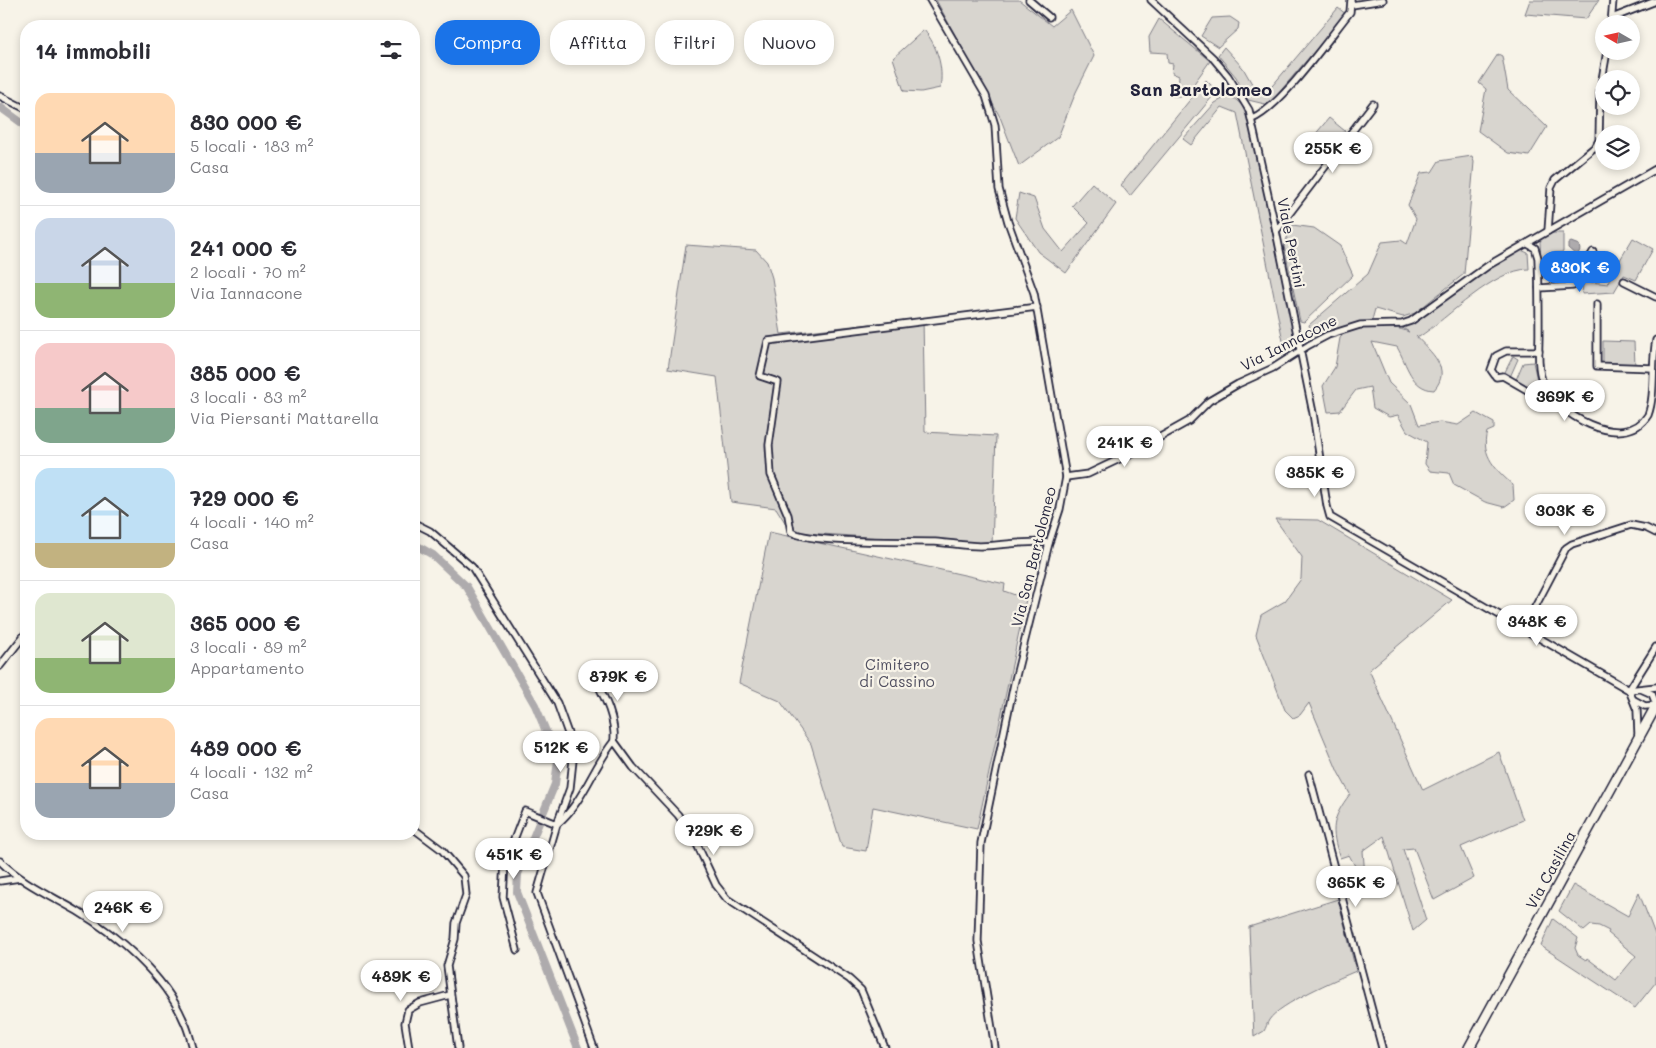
<!DOCTYPE html>
<html lang="it">
<head>
<meta charset="utf-8">
<style>
	:root { --surface:#fff; --page:#f7f7f7; --text:#2b2b33; --muted:#7c7c81; --line:#e1e1e2; --accent:#1a73e8 }
	body { margin:0; font-family:Mali,sans-serif; background:var(--page); color:var(--text); height:100vh; display:flex; flex-direction:column; font-size:19px; white-space:nowrap }
	* { box-sizing:border-box; margin:0 }
	p { font-size:16px; color:var(--muted) }
	.icon { flex:none; width:28px; height:28px; fill:none; stroke:currentColor; stroke-width:2; stroke-linecap:round; stroke-linejoin:round }
	.map { position:relative; flex:1; overflow:hidden }
	.drawer { position:absolute; left:20px; top:20px; width:400px; height:820px; display:flex; flex-direction:column; background:var(--surface); border-radius:20px; box-shadow:0 2px 8px #0003 }
	.drawer>* { flex:none }
	.banner { position:absolute; left:435px; top:20px; width:475px; height:45px; display:flex; gap:10px }
	.needle { width:32px; rotate:279deg }
	.controls { position:absolute; left:1595px; top:15px; display:grid; gap:10px }
	.controls a { display:grid; place-items:center; width:45px; height:45px; border-radius:50%; background:var(--surface); box-shadow:0 2px 8px #0003; font-size:25px }
	.price { position:absolute; translate:-50% -42px; padding:0 11px; border-radius:18px; background:#fff; color:#222; font-size:16px; line-height:32px; filter:drop-shadow(0 1px 2px #0008) }
	.price::after { content:''; position:absolute; left:50%; top:30px; width:15px; height:11px; margin-left:-8px; background:inherit; clip-path:polygon(0 0,100% 0,50% 100%) }
	.price.on { background:var(--accent); color:#fff }
	ul { padding:0; list-style:none }
	li { display:flex; align-items:center; gap:15px; height:125px; padding:0 15px }
	li+li { border-top:1px solid var(--line) }
	li span { display:grid; place-items:center; flex:none; width:140px; height:100px; border-radius:15px; color:#555 }
	li>.icon { margin-inline-start:auto }
	span .icon { width:60px; height:60px; fill:#fffc; stroke-width:1 }
	li b { font-size:21px }
	h2 { display:flex; justify-content:space-between; align-items:center; height:60px; padding:0 15px; font-size:21px }
	.chip { padding:0 18px; border-radius:20px; background:var(--surface); box-shadow:0 2px 8px #0003; font-size:18px; line-height:45px }
	.chip.on { background:var(--accent); color:#fff }
	.map>svg:first-child { display:block }
	.green { fill:#d8d5cf; stroke:#7d7c85 }
	.water { fill:#aeabad; stroke:#76747f }
	.lines { fill:none; stroke-linecap:round; stroke-linejoin:round }
	.canal { stroke:#aeabad; stroke-width:8 }
	.street-casing { stroke:#22223b; stroke-width:9 }
	.primary-casing { stroke:#22223b; stroke-width:12 }
	.street { stroke:#f7f3e8; stroke-width:5.5 }
	.primary { stroke:#f7f3e8; stroke-width:9 }
	.labels { text-anchor:middle; stroke-width:4.5; stroke-linejoin:round; paint-order:stroke }
	.street-label { font-size:15px; fill:#22223b; stroke:#f7f3e8 }
	.park-label { font-size:15px; fill:#504f60; stroke:#f7f3e8 }
	.quarter-label { font-size:18px; font-weight:bold; fill:#22223b; stroke:#f7f3e8 }
</style>
</head>
<body>
<div class="map">
<svg width="1656" height="1048" viewBox="0 0 1656 1048">
	<rect width="100%" height="100%" fill="#f7f3e8"/>
	<filter id="ink" filterUnits="userSpaceOnUse"><feTurbulence type="fractalNoise" baseFrequency=".02" numOctaves="2"/><feDisplacementMap in="SourceGraphic" scale="10" xChannelSelector="R" yChannelSelector="G"/><feConvolveMatrix kernelMatrix="1 2 1 2 8 2 1 2 1" color-interpolation-filters="sRGB"/></filter>
	<g filter="url(#ink)">
		<g class="green">
			<path d="M936 0H1019L1052 26 1071 10 1094 56 1076 92 1058 137 1019 166 1000 117Z"/>
			<path d="M1530 0H1599L1586 19 1525 14Z"/>
			<path d="M1338 8 1346 14 1271 102 1265 104 1248 100 1236 77 1218 55 1224 47 1243 68 1255 89 1267 92Z"/>
			<path d="M1230 17 1239 23 1238 29 1218 47 1201 36 1212 18Z"/>
			<path d="M1159 19 1210 61 1185 96H1172L1178 86 1179 76 1172 73 1173 64 1168 63 1167 53 1150 52 1149 37Z"/>
			<path d="M924 30C937 45 944 68 940 88L921 92 904 91 893 58Z"/>
			<path d="M1498 54 1502 56 1508 90 1547 127 1529 156 1508 153 1478 131 1486 89 1479 83Z"/>
			<path d="M1206 80 1217 91 1130 196 1121 185Z"/>
			<path d="M1230 95 1242 105 1250 126 1296 343 1284 346 1237 113 1222 107 1191 145 1183 139 1215 103Z"/>
			<path d="M1329 118 1345 131 1319 162 1303 149Z"/>
			<path d="M1472 156 1474 162 1464 274 1415 313 1403 317 1375 309 1372 320 1312 336 1309 325 1368 274 1382 242 1401 240 1407 244 1416 219 1408 205 1421 173 1432 172 1439 161Z"/>
			<path d="M1092 183 1116 204 1066 273 1038 252 1015 218 1019 193 1034 198 1045 229 1063 252 1089 223 1072 206Z"/>
			<path d="M1292 225 1314 228 1340 246 1353 275 1304 322 1300 321 1284 246Z"/>
			<path d="M1550 233H1563V252L1554 253 1553 275 1542 276 1540 242 1542 238Z"/>
			<path d="M1633 238 1653 249 1636 280 1624 275 1614 292 1582 294 1583 284 1588 276 1591 282 1608 284 1613 263 1617 265Z"/>
			<path d="M686 245 756 250 767 262 772 278 781 334 923 318 925 432 996 436 992 545 791 532 776 508 731 502 717 377 668 369Z"/>
			<path d="M1521 250 1528 253 1529 269C1494 269 1448 318 1419 337L1416 336C1430 352 1453 368 1434 390 1411 389 1407 364 1397 347L1372 342 1389 383 1411 404 1419 425 1440 422 1458 425 1476 413 1494 423V429L1487 432C1480 455 1497 471 1513 485L1514 500 1504 507 1485 502 1454 485 1449 473 1430 471 1425 464 1427 442 1407 431 1398 415 1389 417 1373 408 1370 387 1356 390 1340 411 1328 412 1323 386 1335 367 1340 338 1345 332C1365 327 1390 324 1409 332L1401 327 1417 319 1507 255Z"/>
			<path d="M1603 341 1634 342 1635 365 1603 364Z"/>
			<path d="M1513 356 1518 359 1510 377 1504 374Z"/>
			<path d="M1533 362 1539 389 1536 393 1515 382 1523 363Z"/>
			<path d="M1275 519 1318 520 1452 600 1369 670 1423 790 1499 752 1523 820 1461 847 1474 878 1434 900 1414 848 1403 849 1426 920 1413 931 1384 836 1363 851 1365 876 1361 877 1349 855 1340 858C1330 829 1332 818 1350 794L1338 772 1309 703 1300 715 1293 718 1285 710 1256 635 1261 615 1285 601 1301 579 1302 557Z"/>
			<path d="M769 532 1005 584 1004 591 1026 599 977 829 873 807 866 851 842 847 811 744 780 701 739 683Z"/>
			<path d="M1573 885 1628 916 1639 893 1656 937V982L1635 1008 1541 946 1553 919 1578 938 1575 948 1578 955 1586 960 1587 958 1616 980 1636 956 1608 933 1609 931 1599 926 1591 925 1584 931 1559 911Z"/>
			<path d="M1338 899 1356 971C1337 979 1279 1004 1269 1020 1267 1023 1266 1028 1264 1031L1254 1037 1249 927Z"/>
		</g>
		<path class="water" d="M1571 242 1579 245 1580 250 1577 256 1568 248V244Z"/>
		<g class="lines">
			<g class="canal">
				<path d="M0 107 26 126"/>
				<path d="M414 544 433 555 467 587 535 705 558 760 555 784 518 874 517 892 578 1048"/>
			</g>
			<g class="street-casing">
				<g id="street">
					<path d="M930 0 986 96 995 125 999 189 1008 222 1034 293 1066 477 1060 509 1049 543 1014 684 981 843 978 941 995 1048"/>
					<path d="M1029 0 1049 17"/>
					<path d="M1151 0 1213 58 1228 76 1249 110 1276 231 1313 413 1327 506 1330 517 1629 690 1656 687"/>
					<path d="M1352 5 1383 0"/>
					<path d="M1612 18 1656 1"/>
					<path d="M1611 24 1613 0"/>
					<path d="M0 96 26 109"/>
					<path d="M1252 119C1281 107 1328 39 1350 12L1351 0"/>
					<path d="M1276 231 1373 104"/>
					<path d="M1548 231 1551 188 1555 180 1596 146 1599 140 1600 91 1607 51"/>
					<path d="M1528 244 1535 248 1538 258C1539 284 1539 309 1539 334 1539 349 1537 366 1542 380 1552 413 1624 454 1648 415 1656 393 1651 364 1656 340"/>
					<path d="M1624 281 1656 297"/>
					<path d="M1539 288 1573 286 1593 252"/>
					<path d="M1597 304V366L1653 368"/>
					<path d="M1037 307 768 341 760 376 778 382 769 445 771 475 788 515 791 532C815 544 903 541 935 542 950 543 965 546 980 546 1004 546 1025 540 1049 543"/>
					<path d="M1539 351H1506L1496 356 1491 370 1496 377 1503 376 1541 398 1549 396"/>
					<path d="M1066 477 1088 474 1130 454 1189 421 1209 401 1238 384 1273 368 1309 345 1328 335 1360 325 1402 324 1411 321 1489 265 1656 169"/>
					<path d="M414 523 430 531 472 567 557 703 570 739 573 760 570 788 557 824 537 893 594 1048"/>
					<path d="M1524 628 1566 548 1572 544 1631 525 1646 528 1656 533"/>
					<path d="M0 666 26 633"/>
					<path d="M591 671C602 693 616 716 614 741"/>
					<path d="M1629 690 1656 647"/>
					<path d="M1629 690 1637 710 1638 734"/>
					<path d="M1643 690 1652 694 1656 704"/>
					<path d="M1634 700 1645 706 1656 705"/>
					<path d="M1309 774 1382 1048"/>
					<path d="M414 829 442 850 464 876 466 895 456 923 455 939 447 966 458 1048"/>
					<path d="M0 861C22 883 50 895 77 911 117 935 164 975 183 1019 188 1028 190 1038 193 1048"/>
					<path d="M0 881 20 878"/>
					<path d="M517 950 503 897 505 863 525 811 557 824C583 803 593 767 614 741L633 767 678 815 695 840 716 885 727 899 849 979 861 990 885 1048"/>
					<path d="M409 1048 405 1023 408 1010 420 1003 450 995"/>
				</g>
			</g>
			<g class="primary-casing">
				<path id="primary" d="M1469 1048 1656 706"/>
			</g>
			<use href="#street" class="street"/>
			<use href="#primary" class="primary"/>
		</g>
	</g>
	<g class="labels">
		<g class="street-label">
			<text transform="translate(1291 243) rotate(79)" y="5">Viale Pertini</text>
			<text transform="translate(1289 343) rotate(-27)" y="5">Via Iannacone</text>
			<text transform="translate(1034 557) rotate(-76)" y="5">Via San Bartolomeo</text>
			<text transform="translate(1551 870) rotate(-61)" y="5">Via Casilina</text>
		</g>
		<g class="park-label">
			<text x="897" y="670">Cimitero<tspan x="897" dy="17">di Cassino</tspan></text>
		</g>
		<g class="quarter-label">
			<text x="1201" y="96">San Bartolomeo</text>
		</g>
	</g>
</svg>
<div class="controls">
<a><svg class="needle" viewBox="-14 -14 28 28"><path d="M0-13l5 13h-10z" fill="#e53935"/><path d="M0 13l5-13h-10z" fill="#7c7c81"/></svg></a>
<a><svg class="icon" aria-label="locate" viewBox="0 0 24 24"><circle cx="12" cy="12" r="6"/><path d="M12 2v4M12 18v4M2 12h4M18 12h4"/></svg></a>
<a><svg class="icon" aria-label="layers" viewBox="0 0 24 24"><path d="M12 4l9 5-9 5-9-5zM3 14l9 5 9-5"/></svg></a>
</div>
<b class="price" style="left:1333px;top:174px">255K €</b>
<b class="price on" style="left:1580px;top:293px">830K €</b>
<b class="price" style="left:1565px;top:422px">369K €</b>
<b class="price" style="left:1125px;top:468px">241K €</b>
<b class="price" style="left:1315px;top:498px">385K €</b>
<b class="price" style="left:1565px;top:536px">303K €</b>
<b class="price" style="left:1537px;top:647px">348K €</b>
<b class="price" style="left:618px;top:702px">879K €</b>
<b class="price" style="left:561px;top:773px">512K €</b>
<b class="price" style="left:714px;top:856px">729K €</b>
<b class="price" style="left:514px;top:880px">451K €</b>
<b class="price" style="left:1356px;top:908px">365K €</b>
<b class="price" style="left:123px;top:933px">246K €</b>
<b class="price" style="left:401px;top:1002px">489K €</b>
<div class="banner">
<a class="chip on">Compra</a>
<a class="chip">Affitta</a>
<a class="chip">Filtri</a>
<a class="chip">Nuovo</a>
</div>
<section class="drawer">
<h2>14 immobili<svg class="icon" aria-label="filters" viewBox="0 0 24 24"><path d="M4 7h16M4 17h16"/><circle cx="9" cy="7" r="2"/><circle cx="15" cy="17" r="2"/></svg></h2>
<ul>
<li><span style="background:linear-gradient(#ffd9b3 60%,#9aa5b1 0)"><svg class="icon" aria-label="home" viewBox="0 0 24 24"><path d="M3 11l9-7 9 7M6 9v11h12V9"/></svg></span><div><b>830 000 €</b><p>5 locali · 183 m²</p><p>Casa</p></div></li>
<li><span style="background:linear-gradient(#c9d6e8 65%,#8fb573 0)"><svg class="icon" aria-label="home" viewBox="0 0 24 24"><path d="M3 11l9-7 9 7M6 9v11h12V9"/></svg></span><div><b>241 000 €</b><p>2 locali · 70 m²</p><p>Via Iannacone</p></div></li>
<li><span style="background:linear-gradient(#f6c9c9 65%,#7fa58c 0)"><svg class="icon" aria-label="home" viewBox="0 0 24 24"><path d="M3 11l9-7 9 7M6 9v11h12V9"/></svg></span><div><b>385 000 €</b><p>3 locali · 83 m²</p><p>Via Piersanti Mattarella</p></div></li>
<li><span style="background:linear-gradient(#bfe0f5 75%,#c2b280 0)"><svg class="icon" aria-label="home" viewBox="0 0 24 24"><path d="M3 11l9-7 9 7M6 9v11h12V9"/></svg></span><div><b>729 000 €</b><p>4 locali · 140 m²</p><p>Casa</p></div></li>
<li><span style="background:linear-gradient(#dfe7d0 65%,#8fb573 0)"><svg class="icon" aria-label="home" viewBox="0 0 24 24"><path d="M3 11l9-7 9 7M6 9v11h12V9"/></svg></span><div><b>365 000 €</b><p>3 locali · 89 m²</p><p>Appartamento</p></div></li>
<li><span style="background:linear-gradient(#ffd9b3 65%,#9aa5b1 0)"><svg class="icon" aria-label="home" viewBox="0 0 24 24"><path d="M3 11l9-7 9 7M6 9v11h12V9"/></svg></span><div><b>489 000 €</b><p>4 locali · 132 m²</p><p>Casa</p></div></li>
</ul>
</section>
</div>
</body>
</html>
